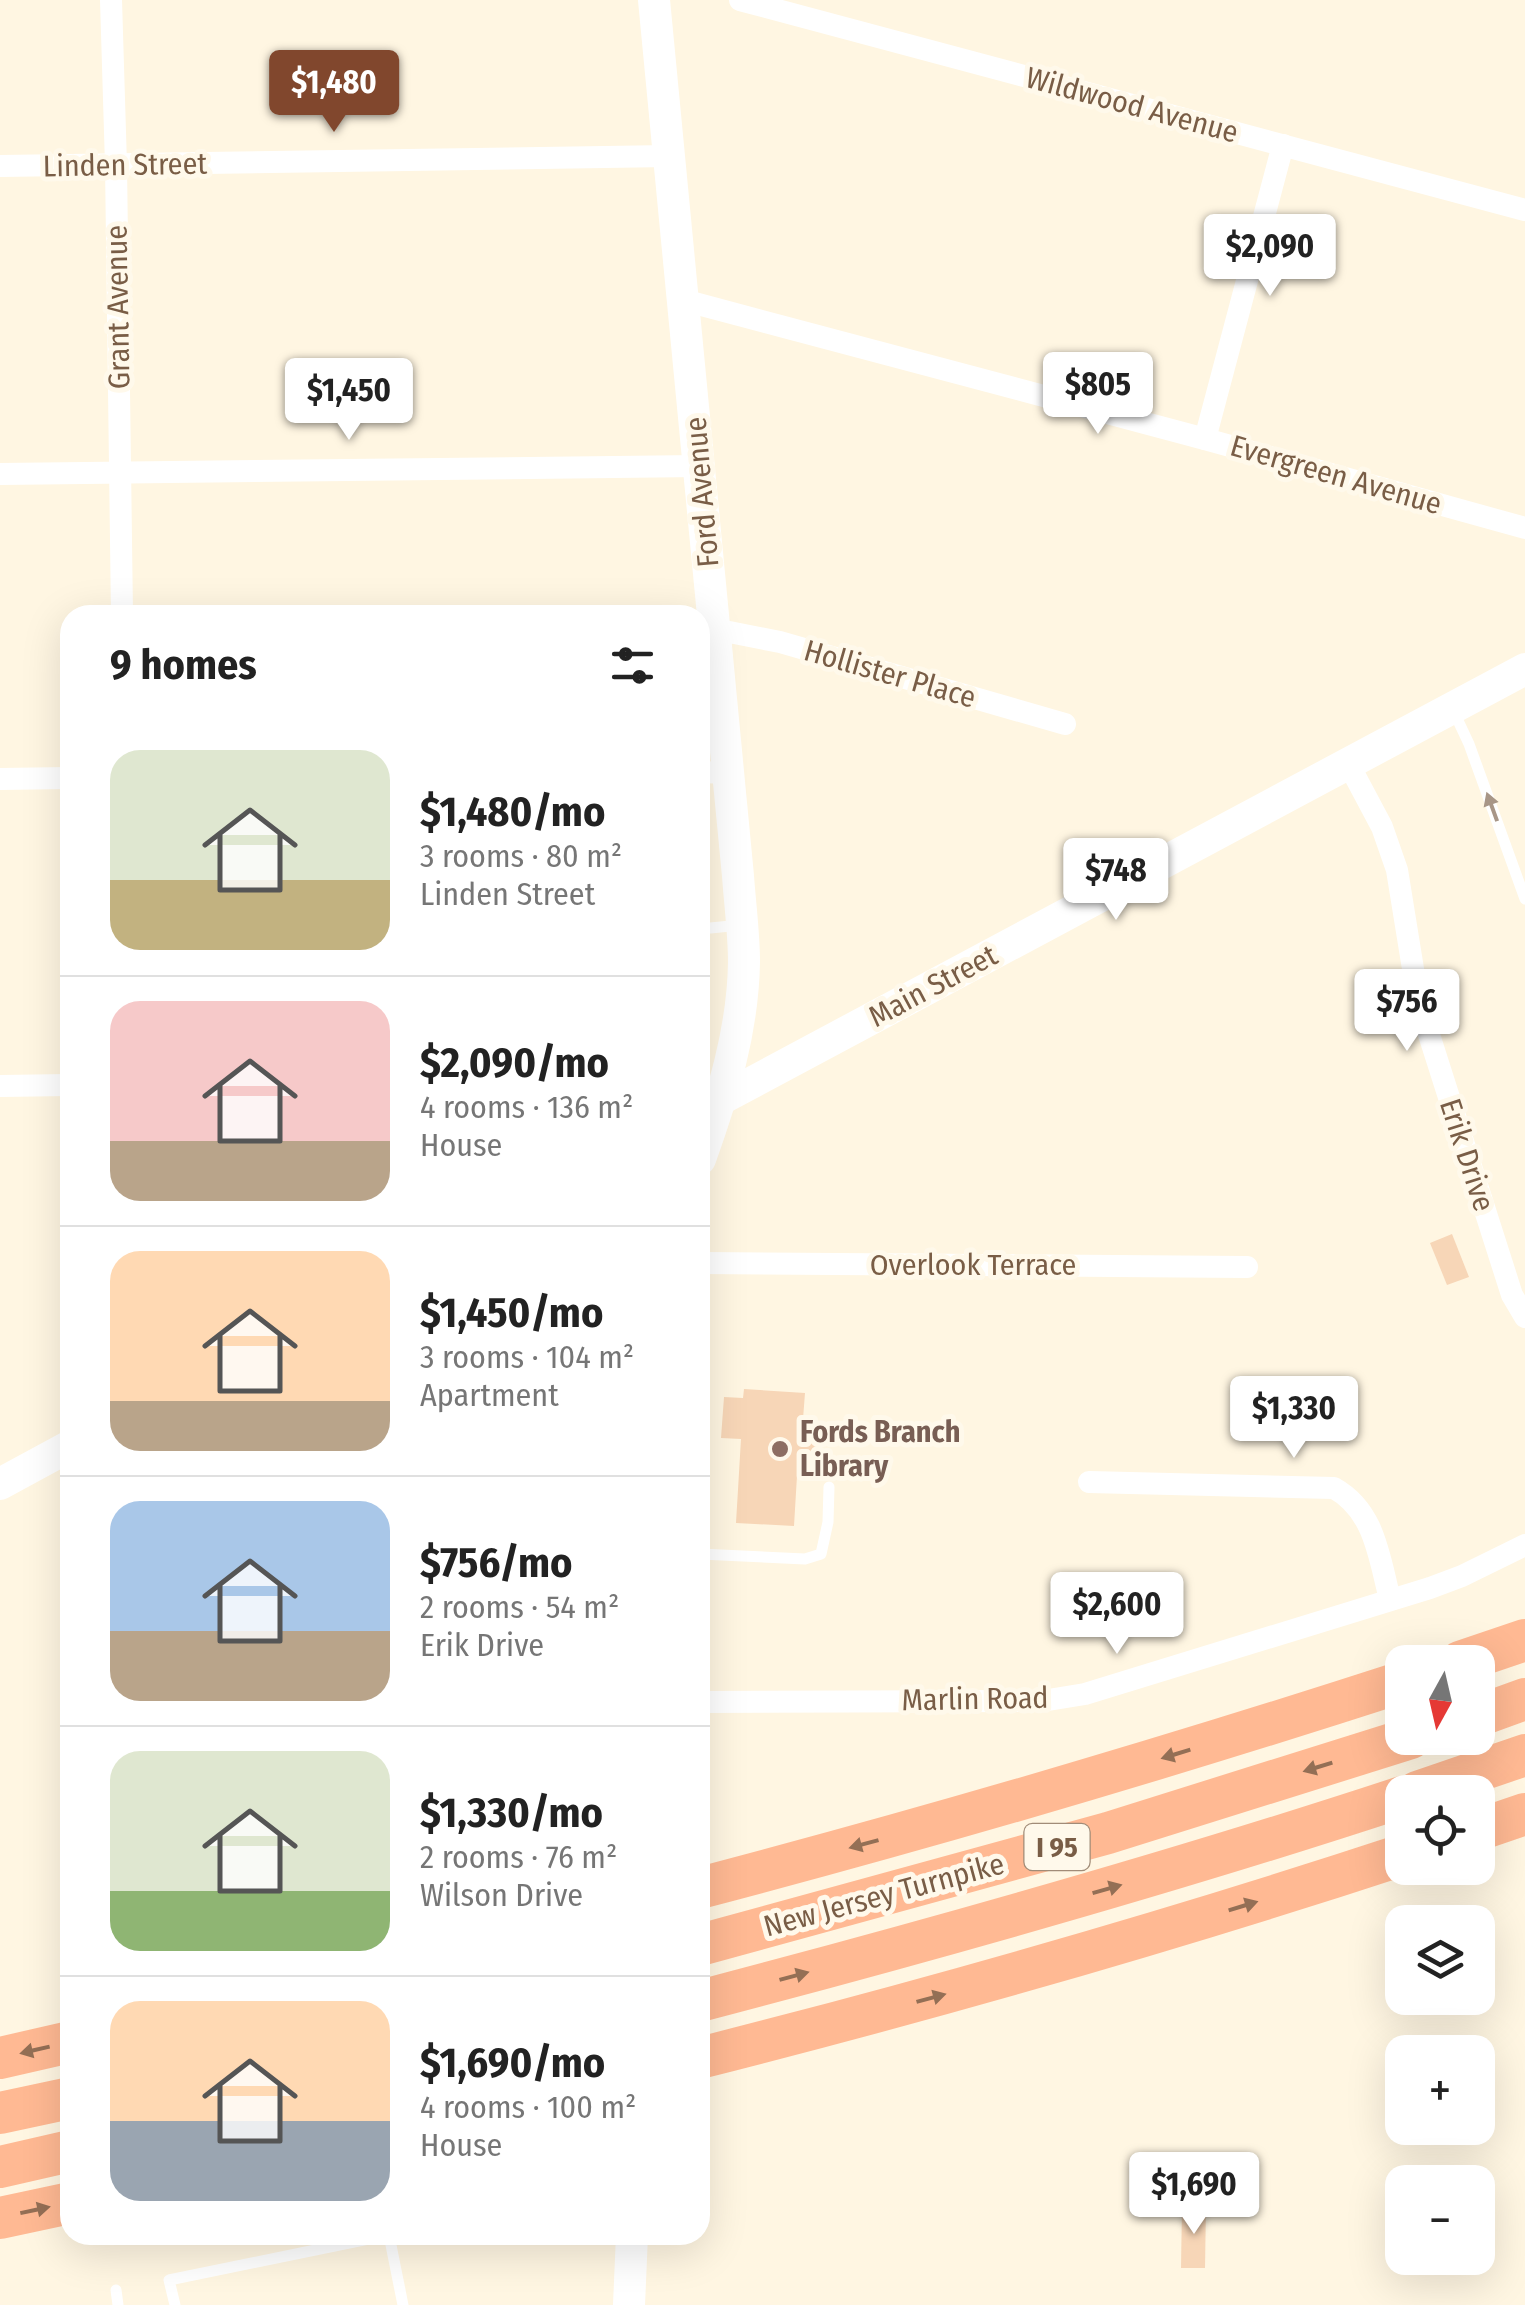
<!DOCTYPE html>
<html lang="en">
<head>
<meta charset="utf-8">
<style>
	:root { --surface:#fff; --page:#f2f2f2; --text:#222; --muted:#767676; --line:#e0e0e0; --accent:#81472d }
	body { margin:0; font-family:"Fira Sans Condensed",sans-serif; background:var(--page); color:var(--text); height:100vh; display:flex; flex-direction:column; font-size:38px; white-space:nowrap }
	* { box-sizing:border-box; margin:0 }
	p { font-size:32px; color:var(--muted) }
	.icon { flex:none; width:55px; height:55px; fill:none; stroke:currentColor; stroke-width:2; stroke-linecap:round; stroke-linejoin:round }
	.map { position:relative; flex:1; overflow:hidden }
	.sheet { position:absolute; left:60px; top:605px; width:650px; height:1640px; display:flex; flex-direction:column; background:var(--surface); border-radius:30px; box-shadow:0 10px 40px #0002 }
	.sheet>* { flex:none }
	.needle { width:65px; rotate:188deg }
	.buttons { position:absolute; left:1385px; top:1645px; display:grid; gap:20px }
	.buttons a { display:grid; place-items:center; width:110px; height:110px; border-radius:20px; background:var(--surface); box-shadow:0 10px 40px #0002; font-size:50px }
	.price { position:absolute; translate:-50% -85px; padding:0 22px; border-radius:10px; background:#fff; color:#222; font-size:32px; line-height:65px; filter:drop-shadow(0 2px 5px #0008) }
	.price::after { content:''; position:absolute; left:50%; top:60px; width:30px; height:22px; margin-left:-15px; background:inherit; clip-path:polygon(0 0,100% 0,50% 100%) }
	.price.current { background:var(--accent); color:#fff }
	ul { padding:0; list-style:none }
	li { display:flex; align-items:center; gap:30px; height:250px; padding:0 50px }
	li+li { border-top:2px solid var(--line) }
	li span { display:grid; place-items:center; flex:none; width:280px; height:200px; border-radius:30px; color:#555 }
	li>.icon { margin-inline-start:auto }
	span .icon { width:120px; height:120px; fill:#fffc; stroke-width:1 }
	li b { font-size:42px }
	h2 { display:flex; justify-content:space-between; align-items:center; height:120px; padding:0 50px; font-size:42px }
	.map>svg:first-child { display:block }
	.building { fill:#f7d6b7 }
	.lines { fill:none; stroke-linecap:round; stroke-linejoin:round }
	.lane { stroke:#fff; stroke-width:11 }
	.street { stroke:#fff; stroke-width:22 }
	.secondary { stroke:#fff; stroke-width:32 }
	.highway { stroke:#ffb993; stroke-width:42 }
	.oneway { fill:#a89687 }
	.oneway2 { fill:#946f55 }
	.education-dot { fill:#8d6e63; stroke:#fff9eb; stroke-width:4 }
	.labels { text-anchor:middle; stroke-width:10; stroke-linejoin:round; paint-order:stroke }
	.shield { fill:#fff9eb; stroke:#a18c78; stroke-width:2.5 }
	.shield-label { font-size:28px; font-weight:bold; fill:#795d46 }
	.street-label { font-size:30px; fill:#795d46; stroke:#fff9eb }
	.education-label { font-size:30px; font-weight:bold; fill:#785e54; stroke:#fff9eb; text-anchor:start }
</style>
</head>
<body>
<div class="map">
<svg width="1525" height="2305" viewBox="0 0 1525 2305">
	<rect width="100%" height="100%" fill="#fff6e2"/>
	<g class="building">
		<path d="M1452 1234 1469 1277 1447 1285 1430 1243Z"/>
		<path d="M744 1389 805 1393 802 1432 821 1434 819 1460 798 1459 794 1526 736 1523 741 1439 721 1438 724 1397 743 1398Z"/>
		<path d="M1182 2206H1206L1205 2268H1181Z"/>
	</g>
	<g class="lines">
		<g class="lane">
			<path d="M1454 712 1469 744 1525 899"/>
			<path d="M700 929 741 925"/>
			<path d="M700 1554 805 1559 821 1554 828 1522 829 1487"/>
			<path d="M389 2235 403 2305"/>
			<path d="M116 2290 118 2305"/>
			<path d="M175 2305 169 2280 388 2235"/>
		</g>
		<g class="street">
			<path d="M111 0 116 165 122 615"/>
			<path d="M740 0 1525 210"/>
			<path d="M0 166 669 156"/>
			<path d="M683 300 1205 439 1525 528"/>
			<path d="M1205 439 1283 145"/>
			<path d="M0 474 699 466"/>
			<path d="M714 629 780 642 1065 724"/>
			<path d="M1348 763 1382 827 1397 870 1414 975 1424 1019 1512 1295 1525 1317"/>
			<path d="M700 772 728 773"/>
			<path d="M0 779 70 778"/>
			<path d="M0 1086 70 1085"/>
			<path d="M700 1263 1247 1267"/>
			<path d="M1089 1482 1334 1488C1375 1511 1379 1557 1390 1599"/>
			<path d="M700 1702 1042 1701 1085 1694 1430 1588 1462 1576 1525 1545"/>
		</g>
		<g class="secondary">
			<path d="M654 0 738 876C740 905 744 933 744 962 743 1030 723 1095 700 1159"/>
			<path d="M708 1106 1525 669"/>
			<path d="M0 1484 70 1446"/>
			<path d="M629 2305 632 2235"/>
		</g>
		<g class="highway">
			<path d="M1460 1662 1525 1640"/>
			<path d="M1478 1716 1525 1699"/>
			<path d="M1417 1792 1525 1755"/>
			<path d="M1478 1830 1525 1814"/>
			<path d="M700 1888C936 1826 1170 1757 1402 1682"/>
			<path d="M700 1945 1108 1833 1411 1738"/>
			<path d="M700 2001C936 1939 1171 1873 1402 1797"/>
			<path d="M0 2058 70 2042"/>
			<path d="M700 2058C936 1998 1171 1931 1402 1855"/>
			<path d="M0 2113 70 2098"/>
			<path d="M0 2167 70 2151"/>
			<path d="M0 2218 70 2203"/>
		</g>
	</g>
	<defs><path id="oneway-solid" d="M-6-.8H1V-3.2L6.5 0L1 3.2V.8H-6Z" transform="scale(2.5)"/></defs>
	<use class="oneway" href="#oneway-solid" transform="translate(1492 807) rotate(-110)"/>
	<g class="oneway2">
		<use href="#oneway-solid" transform="translate(1176 1754) rotate(163)"/>
		<use href="#oneway-solid" transform="translate(1318 1767) rotate(163)"/>
		<use href="#oneway-solid" transform="translate(864 1844) rotate(165)"/>
		<use href="#oneway-solid" transform="translate(1107 1889) rotate(-16)"/>
		<use href="#oneway-solid" transform="translate(1243 1906) rotate(-17)"/>
		<use href="#oneway-solid" transform="translate(794 1976) rotate(-15)"/>
		<use href="#oneway-solid" transform="translate(931 1998) rotate(-15)"/>
		<use href="#oneway-solid" transform="translate(35 2050) rotate(167)"/>
		<use href="#oneway-solid" transform="translate(35 2210) rotate(-12)"/>
	</g>
	<circle class="education-dot" cx="780" cy="1449" r="10"/>
	<g class="labels">
		<rect class="shield" x="1024.5" y="1824" width="65" height="46" rx="8"/>
		<g class="shield-label">
			<text x="1057" y="1857">I 95</text>
		</g>
		<g class="street-label">
			<text transform="translate(1132 105) rotate(15)" y="10">Wildwood Avenue</text>
			<text transform="translate(125 165) rotate(-1)" y="10">Linden Street</text>
			<text transform="translate(118 307) rotate(-91)" y="10">Grant Avenue</text>
			<text transform="translate(1336 475) rotate(16)" y="10">Evergreen Avenue</text>
			<text transform="translate(702 492) rotate(-95)" y="10">Ford Avenue</text>
			<text transform="translate(890 674) rotate(16)" y="10">Hollister Place</text>
			<text transform="translate(933 986) rotate(-28)" y="10">Main Street</text>
			<text transform="translate(1467 1155) rotate(72)" y="10">Erik Drive</text>
			<text x="973" y="1275">Overlook Terrace</text>
			<text transform="translate(975 1699) rotate(-1)" y="10">Marlin Road</text>
			<text transform="translate(884 1895) rotate(-15)" y="10">New Jersey Turnpike</text>
		</g>
		<g class="education-label">
			<text x="800" y="1442">Fords Branch<tspan x="800" dy="34">Library</tspan></text>
		</g>
	</g>
</svg>
<div class="buttons">
<a><svg class="needle" viewBox="-14 -14 28 28"><path d="M0-13l5 13h-10z" fill="#e53935"/><path d="M0 13l5-13h-10z" fill="#767676"/></svg></a>
<a><svg class="icon" aria-label="locate" viewBox="0 0 24 24"><circle cx="12" cy="12" r="6"/><path d="M12 2v4M12 18v4M2 12h4M18 12h4"/></svg></a>
<a><svg class="icon" aria-label="layers" viewBox="0 0 24 24"><path d="M12 4l9 5-9 5-9-5zM3 14l9 5 9-5"/></svg></a>
<a>+</a>
<a>−</a>
</div>
<b class="price current" style="left:334px;top:135px">$1,480</b>
<b class="price" style="left:1270px;top:299px">$2,090</b>
<b class="price" style="left:1098px;top:437px">$805</b>
<b class="price" style="left:349px;top:443px">$1,450</b>
<b class="price" style="left:1116px;top:923px">$748</b>
<b class="price" style="left:1407px;top:1054px">$756</b>
<b class="price" style="left:1294px;top:1461px">$1,330</b>
<b class="price" style="left:1117px;top:1657px">$2,600</b>
<b class="price" style="left:1194px;top:2237px">$1,690</b>
<section class="sheet">
<h2>9 homes<svg class="icon" aria-label="filters" viewBox="0 0 24 24"><path d="M4 7h16M4 17h16"/><circle cx="9" cy="7" r="2"/><circle cx="15" cy="17" r="2"/></svg></h2>
<ul>
<li><span style="background:linear-gradient(#dfe7d0 65%,#c2b280 0)"><svg class="icon" aria-label="home" viewBox="0 0 24 24"><path d="M3 11l9-7 9 7M6 9v11h12V9"/></svg></span><div><b>$1,480/mo</b><p>3 rooms · 80 m²</p><p>Linden Street</p></div></li>
<li><span style="background:linear-gradient(#f6c9c9 70%,#b9a48a 0)"><svg class="icon" aria-label="home" viewBox="0 0 24 24"><path d="M3 11l9-7 9 7M6 9v11h12V9"/></svg></span><div><b>$2,090/mo</b><p>4 rooms · 136 m²</p><p>House</p></div></li>
<li><span style="background:linear-gradient(#ffd9b3 75%,#b9a48a 0)"><svg class="icon" aria-label="home" viewBox="0 0 24 24"><path d="M3 11l9-7 9 7M6 9v11h12V9"/></svg></span><div><b>$1,450/mo</b><p>3 rooms · 104 m²</p><p>Apartment</p></div></li>
<li><span style="background:linear-gradient(#a9c7e8 65%,#b9a48a 0)"><svg class="icon" aria-label="home" viewBox="0 0 24 24"><path d="M3 11l9-7 9 7M6 9v11h12V9"/></svg></span><div><b>$756/mo</b><p>2 rooms · 54 m²</p><p>Erik Drive</p></div></li>
<li><span style="background:linear-gradient(#dfe7d0 70%,#8fb573 0)"><svg class="icon" aria-label="home" viewBox="0 0 24 24"><path d="M3 11l9-7 9 7M6 9v11h12V9"/></svg></span><div><b>$1,330/mo</b><p>2 rooms · 76 m²</p><p>Wilson Drive</p></div></li>
<li><span style="background:linear-gradient(#ffd9b3 60%,#9aa5b1 0)"><svg class="icon" aria-label="home" viewBox="0 0 24 24"><path d="M3 11l9-7 9 7M6 9v11h12V9"/></svg></span><div><b>$1,690/mo</b><p>4 rooms · 100 m²</p><p>House</p></div></li>
</ul>
</section>
</div>
</body>
</html>
